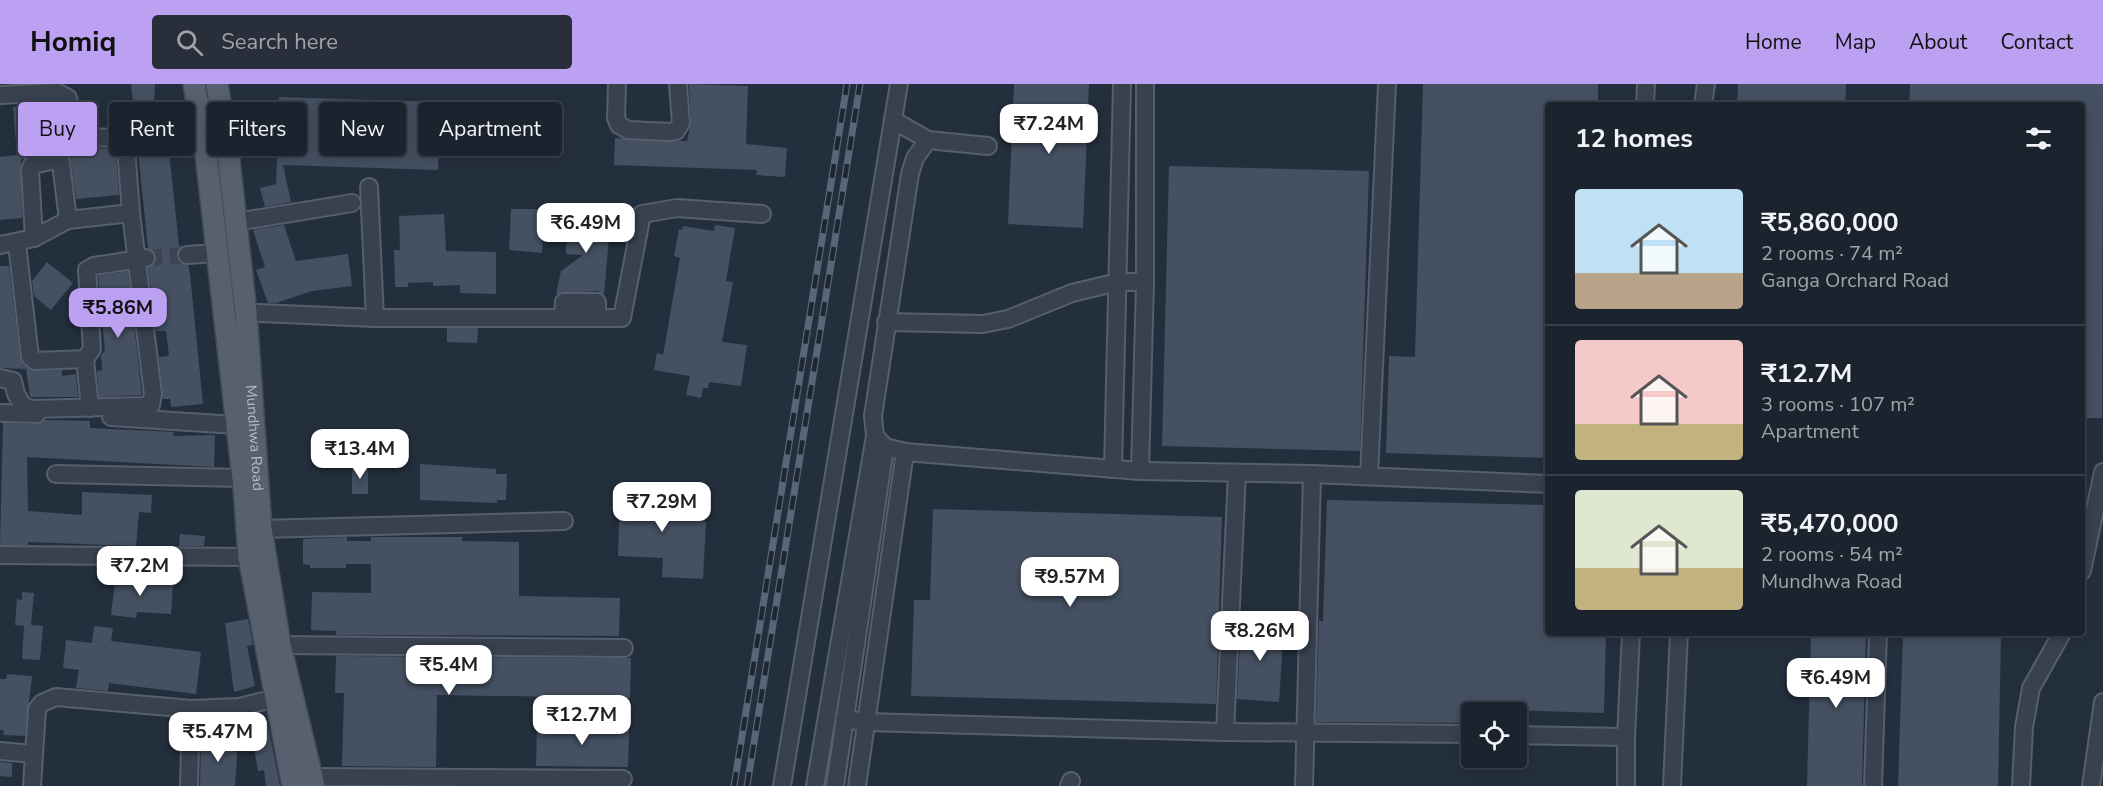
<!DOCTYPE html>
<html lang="en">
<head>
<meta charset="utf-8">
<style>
	:root { --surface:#1b232e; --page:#282f3a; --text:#f1f3f6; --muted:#a0a4aa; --line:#39404a; --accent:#bca0f2 }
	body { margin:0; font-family:"Nunito Sans",sans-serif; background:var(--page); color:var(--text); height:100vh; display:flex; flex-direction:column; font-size:22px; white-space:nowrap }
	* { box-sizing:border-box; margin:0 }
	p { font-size:20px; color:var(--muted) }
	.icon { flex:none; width:33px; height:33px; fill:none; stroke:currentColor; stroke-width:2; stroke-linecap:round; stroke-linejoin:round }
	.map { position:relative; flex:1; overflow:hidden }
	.side { position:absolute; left:1545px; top:18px; width:540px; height:534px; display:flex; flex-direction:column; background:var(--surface); border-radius:6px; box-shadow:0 3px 15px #0003,0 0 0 2px var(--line) }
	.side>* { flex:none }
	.hud { position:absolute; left:18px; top:18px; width:570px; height:54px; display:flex; gap:12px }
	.controls { position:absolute; left:1461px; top:618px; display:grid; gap:12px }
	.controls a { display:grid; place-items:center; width:66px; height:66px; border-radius:6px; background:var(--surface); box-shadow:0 3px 15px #0003,0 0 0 2px var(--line); font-size:30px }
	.price { position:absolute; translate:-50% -51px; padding:0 14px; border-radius:12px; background:#fff; color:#222; font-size:20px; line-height:39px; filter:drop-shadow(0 2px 3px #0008) }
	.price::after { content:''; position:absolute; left:50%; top:36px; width:18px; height:14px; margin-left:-9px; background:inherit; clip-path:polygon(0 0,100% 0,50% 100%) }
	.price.on { background:var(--accent); color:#111 }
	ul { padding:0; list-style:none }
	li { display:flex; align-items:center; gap:18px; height:150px; padding:0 30px }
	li+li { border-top:2px solid var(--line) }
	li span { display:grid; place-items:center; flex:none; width:168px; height:120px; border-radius:6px; color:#555 }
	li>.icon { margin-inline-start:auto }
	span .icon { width:72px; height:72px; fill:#fffc; stroke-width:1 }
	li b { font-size:26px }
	h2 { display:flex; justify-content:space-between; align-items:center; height:72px; padding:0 30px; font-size:26px }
	.chip { padding:0 21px; border-radius:6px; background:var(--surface); box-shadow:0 3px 15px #0003,0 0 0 2px var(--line); font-size:21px; line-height:54px }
	.chip.on { background:var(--accent); color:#111 }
	header { display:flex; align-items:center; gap:36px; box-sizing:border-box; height:84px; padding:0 30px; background:var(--accent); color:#111 }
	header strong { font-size:28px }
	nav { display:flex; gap:33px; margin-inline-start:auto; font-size:21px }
	.search { width:420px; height:54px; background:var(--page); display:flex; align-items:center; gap:15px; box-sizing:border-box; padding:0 21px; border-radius:6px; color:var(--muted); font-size:22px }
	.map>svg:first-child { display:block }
	.building { fill:#455162 }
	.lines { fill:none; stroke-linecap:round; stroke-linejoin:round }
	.minor-tunnel { stroke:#3a4453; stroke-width:16; stroke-dasharray:16 8; stroke-linecap:butt }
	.minor-casing { stroke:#565f6c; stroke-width:20 }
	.major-casing { stroke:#414a57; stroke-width:24 }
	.minor { stroke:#38414e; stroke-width:16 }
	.major { stroke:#56606e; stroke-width:21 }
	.rail-casing { stroke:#5a6575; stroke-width:7 }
	.rail { stroke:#1d2633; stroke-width:4.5; stroke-dasharray:14; stroke-linecap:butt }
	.labels { text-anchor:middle; stroke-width:5; stroke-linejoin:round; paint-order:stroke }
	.street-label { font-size:15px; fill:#b4bcc9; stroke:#1d2633 }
</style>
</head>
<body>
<header>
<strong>Homiq</strong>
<div class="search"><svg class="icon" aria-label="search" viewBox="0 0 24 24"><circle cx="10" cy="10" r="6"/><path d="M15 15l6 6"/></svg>Search here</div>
<nav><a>Home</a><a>Map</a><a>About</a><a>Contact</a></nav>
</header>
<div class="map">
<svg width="2103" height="702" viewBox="0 0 2103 702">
	<rect width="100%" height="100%" fill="#242f3e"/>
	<g class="building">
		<path d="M131 0H155L154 19 164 18 179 162H182L177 172 182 180 188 181 190 190 203 320 171 323 170 315H163L159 273 169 272 166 247H156L148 184 156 178V173L154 167 148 164Z"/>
		<path d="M689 0 748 2 746 60 787 64 785 93 756 91 757 86 614 81 615 54 687 57 691 38Z"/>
		<path d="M1014 0H1089L1083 144 1008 140Z"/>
		<path d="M1423 0H1598V21H1548V374L1386 369 1389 272 1415 273Z"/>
		<path d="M1738 0H1846L1845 21H1737Z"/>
		<path d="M1910 0H2103L2102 334H2082V21H1909Z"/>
		<path d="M279 13 440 18 438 86 283 81 291 118 265 123 260 104 276 100Z"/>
		<path d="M56 20 64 48 66 66 113 64 116 68 119 111 76 115 71 78 67 70 55 66 30 71 21 76 22 134 0 136V73L17 71 13 23Z"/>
		<path d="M1169 82 1369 87 1360 367 1162 362Z"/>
		<path d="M511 125H544L542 169 509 166Z"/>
		<path d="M568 129 611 130 604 211 597 207 556 210 561 187 583 171 566 170Z"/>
		<path d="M444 130 446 167 496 168V210L460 209V201L433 202V198L408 199V203H395L394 166H400L399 132Z"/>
		<path d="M284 141 296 177 348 170 352 202 312 207 276 219H268L256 186 265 183 253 146Z"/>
		<path d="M715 141 735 144 726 197 733 198 722 258 747 261 741 302 709 298 708 304H703L701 314 686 311 690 292 654 286 657 269 663 271 680 174 674 172 679 145 682 146 683 142 714 147Z"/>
		<path d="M47 178 73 199 51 226 34 212 32 197Z"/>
		<path d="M0 182H9L20 274 23 281 35 287 62 286V292L76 290 78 313H30L26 285 0 284Z"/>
		<path d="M128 187 142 311 99 313 97 287 102 286 101 271 105 267 98 192Z"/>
		<path d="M447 244H478L477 259 447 258Z"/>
		<path d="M46 336 90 337V344L174 348 173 352 215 351 214 383 27 373 28 427 82 431V408L152 411 151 429 139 428 136 462 28 458V461H0L3 339 37 340Z"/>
		<path d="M420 380 496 385V390H507L506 416H497V419L420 416Z"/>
		<rect x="352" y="382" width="16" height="28"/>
		<path d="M620 404 651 406V410L687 412 685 435 706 437 703 495 662 493 663 474 618 472Z"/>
		<path d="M1327 416 1548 421V549H1606L1604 629 1512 626V628H1472V639L1316 638 1319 537H1323Z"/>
		<path d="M933 425 1222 433 1216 620 911 612 914 516H930Z"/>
		<path d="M180 450 205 452 204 462H179Z"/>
		<path d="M347 453V457H371V453H462V457L519 458V512L620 514 619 552 336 551V547L311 546 312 508 371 509V480H346V484H310V481L303 480V455Z"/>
		<path d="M116 490 141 493 140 498 173 500 171 530 137 528 136 534 111 531Z"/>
		<path d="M22 508 34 509 31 541 43 542 40 576 22 575 24 542 15 541 17 515 22 516Z"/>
		<path d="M248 535 253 561 247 562 255 602 234 608 225 539Z"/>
		<path d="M1241 538 1284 541 1279 618 1237 615Z"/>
		<path d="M94 542 113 544 111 557 201 568 196 610 109 599 108 607 76 604 79 586 63 584 66 556 92 559Z"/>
		<path d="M1811 549H1866L1862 702H1807Z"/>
		<path d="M1903 549H2001L1998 702H1898Z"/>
		<path d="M336 572 631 574 630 614 437 611 436 683 342 682 344 609H335Z"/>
		<path d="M7 590 32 592 25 652 3 651 4 646H0V595H6Z"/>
		<path d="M267 637 280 702H266L264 686 258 687 250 640Z"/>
		<path d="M537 641 629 643 628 683 536 682Z"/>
		<path d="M201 655 238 658 235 702H200Z"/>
		<path d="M0 678 12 679V693L0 692Z"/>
	</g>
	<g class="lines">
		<path class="minor-tunnel" d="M146 174 187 171"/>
		<g class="minor-casing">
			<g id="minor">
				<path d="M617 0 616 34 619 41 628 46 671 48 676 47 681 39 678 0"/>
				<path d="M899 0 893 36 928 56 915 74 910 90 873 332 875 352 885 363 905 368 1140 387 1312 390 1548 400"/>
				<path d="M0 11 57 8 68 14 75 48 80 53 119 54 126 64 131 129 153 310 151 321 142 322 33 325 23 322 16 310 13 297 0 294"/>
				<path d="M1645 21 1646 0"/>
				<path d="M1703 21 1706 0"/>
				<path d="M928 56 988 62"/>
				<path d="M369 103 375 234"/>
				<path d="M236 138 352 119"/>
				<path d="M34 154 30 86 32 81 56 76 61 79 68 136"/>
				<path d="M17 160 30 273 35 277 85 275 92 265 87 186 94 182 146 174"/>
				<path d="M0 161 34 154 68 136 131 129"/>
				<path d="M187 171 217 169"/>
				<path d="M234 228 375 234H622L642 130 677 124 762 130"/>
				<path d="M563 234 564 218H597V234"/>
				<path d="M886 238 983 240 1008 235 1072 209 1118 198H1145"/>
				<path d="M85 275 90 324"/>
				<path d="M3 329 37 330"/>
				<path d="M111 333 236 341"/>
				<path d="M1113 385 1122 0"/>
				<path d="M1140 387 1145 198V0"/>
				<path d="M56 390 243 394"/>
				<path d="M1369 392 1387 0"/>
				<path d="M261 445 564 437"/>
				<path d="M0 471 249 473"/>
				<path d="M2082 487 2103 388"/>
				<path d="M280 561 624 564"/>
				<path d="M844 635 866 638 1225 648 1472 650"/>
				<path d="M1225 648 1237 390"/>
				<path d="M1516 651 1626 653V702"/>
				<path d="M1626 653 1631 549"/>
				<path d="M0 667 34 670"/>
				<path d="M312 693 623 695"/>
				<path d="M32 702 37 625 42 619 56 613 191 625"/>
				<path d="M189 702 191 625 239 623 276 614"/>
				<path d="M782 702 893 36"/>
				<path d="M815 702 875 352"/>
				<path d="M835 702 885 363"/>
				<path d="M857 702 905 368"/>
				<path d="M1069 702 1071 697"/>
				<path d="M1304 702 1312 390"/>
				<path d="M1672 702 1679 549"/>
				<path d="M1873 702 1878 549"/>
				<path d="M2021 702 2024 643 2031 604 2062 549"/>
				<path d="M2091 702 2103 618"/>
			</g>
		</g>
		<g class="major-casing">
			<g id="major">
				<path d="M194 0 206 70 244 403 249 473 293 702"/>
				<path id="s1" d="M217 0 228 67 246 229 261 445 280 561 314 702"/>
			</g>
		</g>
		<use href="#minor" class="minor"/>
		<use href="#major" class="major"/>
		<g class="rail-casing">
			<g id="rail">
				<path d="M734 702 847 0"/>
				<path d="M747 702 860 0"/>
			</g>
		</g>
		<use href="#rail" class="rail"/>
	</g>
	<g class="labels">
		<g class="street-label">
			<text dy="5" stroke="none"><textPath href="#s1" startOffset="356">Mundhwa Road</textPath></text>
		</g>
	</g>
</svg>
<div class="controls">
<a><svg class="icon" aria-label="locate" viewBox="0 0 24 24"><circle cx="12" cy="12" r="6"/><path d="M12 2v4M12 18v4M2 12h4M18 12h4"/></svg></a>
</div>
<b class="price" style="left:1049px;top:71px">₹7.24M</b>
<b class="price" style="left:586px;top:170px">₹6.49M</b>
<b class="price on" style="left:118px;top:255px">₹5.86M</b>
<b class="price" style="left:360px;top:396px">₹13.4M</b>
<b class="price" style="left:662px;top:449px">₹7.29M</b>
<b class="price" style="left:140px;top:513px">₹7.2M</b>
<b class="price" style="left:1070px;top:524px">₹9.57M</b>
<b class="price" style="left:1260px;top:578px">₹8.26M</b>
<b class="price" style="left:449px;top:612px">₹5.4M</b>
<b class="price" style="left:1836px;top:625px">₹6.49M</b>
<b class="price" style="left:582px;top:662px">₹12.7M</b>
<b class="price" style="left:218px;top:679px">₹5.47M</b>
<div class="hud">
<a class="chip on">Buy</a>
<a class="chip">Rent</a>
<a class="chip">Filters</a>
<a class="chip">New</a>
<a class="chip">Apartment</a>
</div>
<section class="side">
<h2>12 homes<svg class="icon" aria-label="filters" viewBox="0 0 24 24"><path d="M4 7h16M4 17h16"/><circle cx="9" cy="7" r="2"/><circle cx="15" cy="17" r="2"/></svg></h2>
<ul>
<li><span style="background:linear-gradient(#bfe0f5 70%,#b9a48a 0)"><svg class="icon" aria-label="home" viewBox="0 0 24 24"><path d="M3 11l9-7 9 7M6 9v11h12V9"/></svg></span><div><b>₹5,860,000</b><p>2 rooms · 74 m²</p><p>Ganga Orchard Road</p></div></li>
<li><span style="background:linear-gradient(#f6c9c9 70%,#c2b280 0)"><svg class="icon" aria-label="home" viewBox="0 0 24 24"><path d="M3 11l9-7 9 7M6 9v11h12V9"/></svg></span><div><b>₹12.7M</b><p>3 rooms · 107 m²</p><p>Apartment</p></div></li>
<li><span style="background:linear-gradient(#dfe7d0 65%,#c2b280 0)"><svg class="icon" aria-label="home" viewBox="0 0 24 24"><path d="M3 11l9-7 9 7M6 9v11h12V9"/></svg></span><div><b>₹5,470,000</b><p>2 rooms · 54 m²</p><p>Mundhwa Road</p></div></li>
</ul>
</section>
</div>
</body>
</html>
